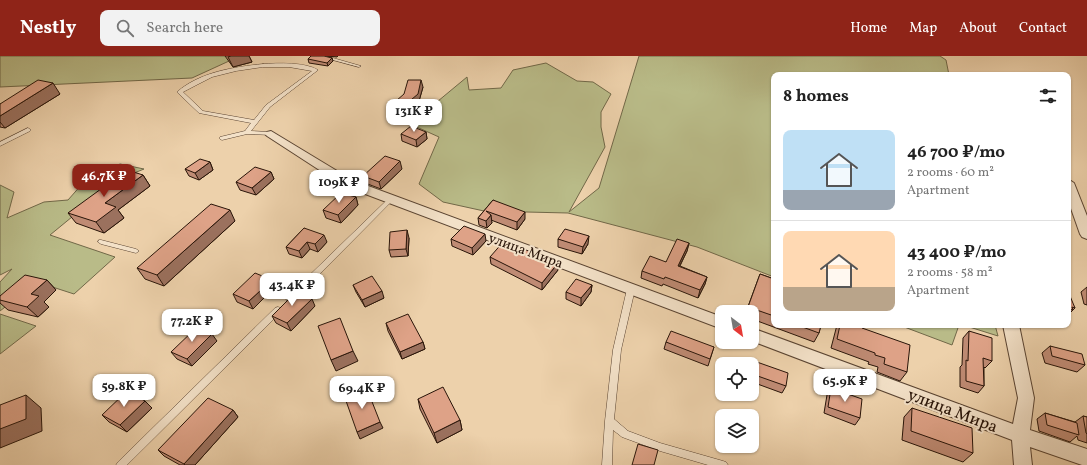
<!DOCTYPE html>
<html lang="en">
<head>
<meta charset="utf-8">
<style>
	:root { --surface:#fff; --page:#f2f2f2; --text:#222; --muted:#767676; --line:#e0e0e0; --accent:#8f2418 }
	body { margin:0; font-family:Vollkorn,serif; background:var(--page); color:var(--text); height:100vh; display:flex; flex-direction:column; font-size:15px; white-space:nowrap }
	* { box-sizing:border-box; margin:0 }
	p { font-size:13px; color:var(--muted) }
	.icon { flex:none; width:22px; height:22px; fill:none; stroke:currentColor; stroke-width:2; stroke-linecap:round; stroke-linejoin:round }
	.map { position:relative; flex:1; overflow:hidden }
	.details { position:absolute; left:771px; top:16px; width:300px; height:256px; display:flex; flex-direction:column; background:var(--surface); border-radius:8px; box-shadow:0 1px 3px #0004 }
	.details>* { flex:none }
	.needle { width:26px; rotate:149deg }
	.buttons { position:absolute; left:715px; top:249px; display:grid; gap:8px }
	.buttons a { display:grid; place-items:center; width:44px; height:44px; border-radius:8px; background:var(--surface); box-shadow:0 1px 3px #0004; font-size:20px }
	.price { position:absolute; translate:-50% -34px; padding:0 9px; border-radius:8px; background:#fff; color:#222; font-size:13px; line-height:26px; filter:drop-shadow(0 1px 2px #0008) }
	.price::after { content:''; position:absolute; left:50%; top:24px; width:12px; height:9px; margin-left:-6px; background:inherit; clip-path:polygon(0 0,100% 0,50% 100%) }
	.price.current { background:var(--accent); color:#fff }
	ul { padding:0; list-style:none }
	li { display:flex; align-items:center; gap:12px; height:100px; padding:0 12px }
	li+li { border-top:1px solid var(--line) }
	li span { display:grid; place-items:center; flex:none; width:112px; height:80px; border-radius:8px; color:#555 }
	li>.icon { margin-inline-start:auto }
	span .icon { width:48px; height:48px; fill:#fffc; stroke-width:1 }
	li b { font-size:17px }
	h2 { display:flex; justify-content:space-between; align-items:center; height:48px; padding:0 12px; font-size:17px }
	header { display:flex; align-items:center; gap:24px; box-sizing:border-box; height:56px; padding:0 20px; background:var(--accent); color:#fff }
	header strong { font-size:19px }
	nav { display:flex; gap:22px; margin-inline-start:auto; font-size:14px }
	.search { width:280px; height:36px; background:var(--page); display:flex; align-items:center; gap:10px; box-sizing:border-box; padding:0 14px; border-radius:8px; color:var(--muted); font-size:15px }
	.map>svg:first-child { display:block }
	.green { fill:#b9bb88; stroke:#716848 }
	.lines { fill:none; stroke-linecap:round; stroke-linejoin:round }
	.service-casing { stroke:#5a4432; stroke-width:1 }
	.minor-casing { stroke:#5a4432; stroke-width:2 }
	.service { fill:#f3e1c8; fill-rule:evenodd }
	.minor { fill:#f3e1c8; fill-rule:evenodd }
	.wall { fill:#bf8b74; stroke:#291509 }
	.shaded-wall { fill:#9b715e; stroke:#291509 }
	.building { fill:#dea287; stroke:#291509 }
	.labels { text-anchor:middle; stroke-width:4; stroke-linejoin:round; paint-order:stroke }
	.street-label { font-size:14px; fill:#291509; stroke:#f3e1c8 }
	.near-street-label { font-size:17px; fill:#291509; stroke:#f3e1c8 }
</style>
</head>
<body>
<header>
<strong>Nestly</strong>
<div class="search"><svg class="icon" aria-label="search" viewBox="0 0 24 24"><circle cx="10" cy="10" r="6"/><path d="M15 15l6 6"/></svg>Search here</div>
<nav><a>Home</a><a>Map</a><a>About</a><a>Contact</a></nav>
</header>
<div class="map">
<svg width="1087" height="409" viewBox="0 0 1087 409">
	<rect width="100%" height="100%" fill="#edd1ab"/>
	<filter id="stains"><feTurbulence type="fractalNoise" baseFrequency=".005" numOctaves="4"/><feColorMatrix values="0 0 0 0 .2 0 0 0 0 .09 0 0 0 0 .02 0 0 0 .5 -.17"/></filter>
	<radialGradient id="worn" r=".72"><stop offset=".6" stop-color="#630" stop-opacity="0"/><stop offset="1" stop-color="#630" stop-opacity=".3"/></radialGradient>
	<g class="green">
		<path d="M0 0H240L192 22 0 31Z"/>
		<path d="M639 0H940L946 4 949 19H774V221L697 191 568 157 484 155 443 146 419 128 439 81 399 63 420 60 467 21 469 34 501 32 513 14 546 7 577 25 593 26 611 38 601 56V71L605 91 569 156 599 132Z"/>
		<path d="M120 108 144 113 117 124 50 179 115 201 74 238 37 226 0 255V226L12 213 0 219V129L14 136 7 162 44 146 68 144 83 127Z"/>
		<path d="M0 258 36 270 0 298Z"/>
		<path d="M899 269H959L952 289Z"/>
		<path d="M963 269H995L998 280Z"/>
	</g>
	<g class="lines">
		<g class="service-casing">
			<g id="service">
				<path d="M318 0H326L361 10 359 11Z"/>
				<path d="M263 8C278 7 305 6 318 14L270 51 251 75 271 76 274 78 273 79 247 78 222 84 220 83V81L245 75 251 67 199 57 177 36C200 16 234 11 263 8ZM263 11H289L312 15 266 49 254 64 203 55 183 36 212 21 236 15Z"/>
				<path d="M28 72 31 74 30 75 0 90V86Z"/>
				<path d="M391 141 394 143 393 144 293 245H287L286 243 287 241 389 142Z"/>
				<path d="M99 184H101L136 193 139 195 136 197 101 188 98 186Z"/>
				<path d="M631 230 634 231 635 233 621 294 614 363 628 375 660 387 723 405 726 406 728 409H708L660 395 622 381 613 374 612 409H602L605 365 613 294 627 233 628 231Z"/>
				<path d="M278 251 281 252 282 254 281 256 127 409H116L118 406 275 252Z"/>
			</g>
		</g>
		<g class="minor-casing">
			<g id="minor">
				<path d="M271 75 352 124 722 261V273L344 130 267 80 265 78 267 76Z"/>
				<path d="M1068 123 1074 127 1087 160V183L1082 181 1080 178 1068 144Z"/>
				<path d="M1003 269H1019L1034 342 1030 374 1087 393V409H1082L1030 391 1032 409H1014L1012 384 752 285V272L1013 368 1018 342Z"/>
			</g>
		</g>
		<use href="#service" class="service"/>
		<use href="#minor" class="minor"/>
	</g>
	<g class="wall">
		<path d="M225 0H249L252 6 233 11Z"/>
		<path d="M327 0H338L337 1Z"/>
		<path d="M332 2 333 5 328 10 309 7 308 3Z"/>
		<path d="M423 31 419 45 401 61 390 58 389 51Z"/>
		<path d="M60 38 5 72 0 71V48Z"/>
		<path d="M426 76 427 83 417 91 402 85 401 78Z"/>
		<path d="M210 106 213 114 199 124 189 120 185 113Z"/>
		<path d="M402 113 381 133 365 127 363 120Z"/>
		<path d="M271 116 274 123 256 139 240 134 236 126Z"/>
		<path d="M143 119 150 130 118 154 124 162 104 177 76 167 68 157Z"/>
		<path d="M356 141 358 149 341 167 326 162 323 154Z"/>
		<path d="M493 144 525 163 517 174 491 164 492 167 487 172 479 169 478 162Z"/>
		<path d="M235 165 164 230 145 223 137 212Z"/>
		<path d="M304 172 327 186 318 196 310 193 302 202 289 198 286 191Z"/>
		<path d="M409 182 408 200 391 201 389 194Z"/>
		<path d="M451 183 486 185 473 199 452 190Z"/>
		<path d="M558 183 588 188 582 198 558 191Z"/>
		<path d="M689 187 687 195 680 210 707 221 705 228 698 242 663 228 662 230 641 222 642 215 666 206Z"/>
		<path d="M490 201 558 207V214L542 234 491 208Z"/>
		<path d="M760 218 774 223V269H821L819 277 814 286 752 263V256H746Z"/>
		<path d="M47 224 56 234 44 246 49 251 38 261 8 254 0 247V240Z"/>
		<path d="M272 224 275 231 253 253 237 246 233 238Z"/>
		<path d="M353 229 384 242 365 251 356 236Z"/>
		<path d="M592 229 591 236 581 250 566 243V236Z"/>
		<path d="M1087 231V249L1084 248 1081 236Z"/>
		<path d="M1068 240 1075 252 1068 259Z"/>
		<path d="M315 250 291 275 276 267 272 260Z"/>
		<path d="M386 267 423 286 425 293 402 303 388 275Z"/>
		<path d="M837 269H863L862 272 907 316 900 325 877 316 878 311 868 308 869 306 831 292Z"/>
		<path d="M969 275 992 305 985 312 984 311V330L978 337 960 331V311L962 309 963 282Z"/>
		<path d="M217 285 192 310 177 303 171 296Z"/>
		<path d="M666 286 714 291 708 310 664 293Z"/>
		<path d="M1050 290 1085 309 1077 316 1045 307 1042 297Z"/>
		<path d="M754 305 786 330 782 337 752 326V310Z"/>
		<path d="M831 332 860 362 855 369 824 357 827 339Z"/>
		<path d="M418 343 460 364 462 374 437 387 420 353Z"/>
		<path d="M145 345 152 352 127 376 109 366 102 359Z"/>
		<path d="M912 352 973 397 963 406 902 384 904 361Z"/>
		<path d="M233 354 238 361 195 409H180L164 400 158 394Z"/>
		<path d="M1045 357 1075 366 1083 360 1087 361V387L1078 384 1077 380 1070 386 1039 375 1037 363Z"/>
	</g>
	<g class="shaded-wall">
		<path d="M231 0H249L252 6 233 11 228 1Z"/>
		<path d="M332 2 333 5 328 10 327 7Z"/>
		<path d="M421 24 423 31 419 45 401 61 399 54Z"/>
		<path d="M53 27 60 38 5 72 0 66V60Z"/>
		<path d="M426 76 427 83 417 91 416 84Z"/>
		<path d="M400 105 402 113 381 133 379 126Z"/>
		<path d="M210 106 213 114 199 124 195 117Z"/>
		<path d="M271 116 274 123 256 139 252 132Z"/>
		<path d="M143 119 150 130 118 154 124 162 104 177 96 166 105 147Z"/>
		<path d="M356 141 358 149 341 167 338 159Z"/>
		<path d="M230 154 235 165 164 230 157 219Z"/>
		<path d="M525 156V163L517 174V166Z"/>
		<path d="M491 159 492 167 487 172 486 165Z"/>
		<path d="M407 174 409 182 408 200 406 193Z"/>
		<path d="M485 178 486 185 473 199 472 192Z"/>
		<path d="M324 179 327 186 318 196 315 188Z"/>
		<path d="M589 180 588 188 582 198 583 191Z"/>
		<path d="M307 186 310 193 302 202 299 195Z"/>
		<path d="M689 187 687 195 676 217 678 210Z"/>
		<path d="M558 207V214L542 234V227Z"/>
		<path d="M707 221 705 228 698 242 700 234Z"/>
		<path d="M47 224 56 234 44 246 49 251 38 261 27 251 31 238Z"/>
		<path d="M272 224 275 231 253 253 249 245Z"/>
		<path d="M592 229 591 236 581 250V242Z"/>
		<path d="M382 235 384 242 365 251 362 244Z"/>
		<path d="M312 243 315 250 291 275 287 267Z"/>
		<path d="M212 278 217 285 192 310 187 303Z"/>
		<path d="M423 286 425 293 402 303 400 296Z"/>
		<path d="M353 295 358 305 336 315 331 304Z"/>
		<path d="M26 339 41 352 42 375 0 392V373Z"/>
		<path d="M145 345 152 352 127 376 120 369Z"/>
		<path d="M233 354 238 361 195 409H185L184 408Z"/>
		<path d="M460 364 462 374 437 387 434 377Z"/>
		<path d="M380 366 383 372 360 383 357 376Z"/>
	</g>
	<g class="building">
		<path d="M311 0H324L332 2 327 7 308 3Z"/>
		<path d="M38 24 53 27 0 60V48Z"/>
		<path d="M408 24H421L418 38 399 54 389 51 404 38Z"/>
		<path d="M411 70 426 76 416 84 401 78Z"/>
		<path d="M385 100 400 105 379 126 363 120Z"/>
		<path d="M200 103 210 106 195 117 185 113Z"/>
		<path d="M255 111 271 116 252 132 236 126Z"/>
		<path d="M127 114 143 119 105 147 116 151 96 166 68 157Z"/>
		<path d="M341 137 356 141 338 159 323 154Z"/>
		<path d="M493 144 525 156 517 166 486 155 491 159 486 165 478 162Z"/>
		<path d="M211 148 230 154 157 219 137 212Z"/>
		<path d="M464 170 485 178 472 192 451 183Z"/>
		<path d="M304 172 324 179 315 188 307 186 299 195 286 191Z"/>
		<path d="M565 173 589 180 583 191 558 183Z"/>
		<path d="M407 174 406 193 389 194 390 176Z"/>
		<path d="M677 183 689 187 678 210 707 221 700 234 665 221 664 223 642 215 650 200 666 206Z"/>
		<path d="M504 185 558 207 542 227 490 201Z"/>
		<path d="M255 217 272 224 249 245 233 238Z"/>
		<path d="M760 218 774 223V260L748 251Z"/>
		<path d="M25 219 47 224 31 238 39 240 27 251 0 244V240Z"/>
		<path d="M372 220 382 235 362 244 353 229Z"/>
		<path d="M576 223 592 229 581 242 566 236Z"/>
		<path d="M296 236 312 243 287 267 272 260Z"/>
		<path d="M1068 240H1070L1075 252 1072 251 1073 254 1068 253Z"/>
		<path d="M408 258 423 286 400 296 386 267Z"/>
		<path d="M340 262 353 295 331 304 318 270Z"/>
		<path d="M797 269H821L819 277Z"/>
		<path d="M840 269H863L862 272 910 289 907 316 884 308 885 302 875 299V297L837 283Z"/>
		<path d="M197 271 212 278 187 303 171 296Z"/>
		<path d="M671 275 714 291 710 303 666 286Z"/>
		<path d="M969 275 992 282V305L983 302 984 330 966 325V304L968 305Z"/>
		<path d="M1050 290 1082 298 1085 309 1052 300Z"/>
		<path d="M754 305 788 317 786 330 752 318V314Z"/>
		<path d="M443 331 460 364 434 377 418 343Z"/>
		<path d="M831 332 862 343 860 362 828 351Z"/>
		<path d="M367 333 380 366 357 376 345 342Z"/>
		<path d="M127 335 145 345 120 369 102 359Z"/>
		<path d="M26 339V363L0 373V349Z"/>
		<path d="M208 342 233 354 184 408 158 394Z"/>
		<path d="M912 352 972 372 973 397 911 375Z"/>
		<path d="M1045 357 1077 367 1079 379 1047 369Z"/>
		<path d="M1083 360 1087 361V378L1086 377Z"/>
		<path d="M638 388 658 394 654 409H632Z"/>
	</g>
	<g class="labels">
		<g class="street-label">
			<text transform="translate(526 194) rotate(20)" y="5">улица Мира</text>
		</g>
		<g class="near-street-label">
			<text transform="translate(953 354) rotate(21)" y="6">улица Мира</text>
		</g>
	</g>
	<rect width="100%" height="100%" filter="url(#stains)"/>
	<rect width="100%" height="100%" fill="url(#worn)"/>
</svg>
<div class="buttons">
<a><svg class="needle" viewBox="-14 -14 28 28"><path d="M0-13l5 13h-10z" fill="#e53935"/><path d="M0 13l5-13h-10z" fill="#767676"/></svg></a>
<a><svg class="icon" aria-label="locate" viewBox="0 0 24 24"><circle cx="12" cy="12" r="6"/><path d="M12 2v4M12 18v4M2 12h4M18 12h4"/></svg></a>
<a><svg class="icon" aria-label="layers" viewBox="0 0 24 24"><path d="M12 4l9 5-9 5-9-5zM3 14l9 5 9-5"/></svg></a>
</div>
<b class="price" style="left:414px;top:77px">131K ₽</b>
<b class="price current" style="left:104px;top:142px">46.7K ₽</b>
<b class="price" style="left:339px;top:148px">109K ₽</b>
<b class="price" style="left:292px;top:251px">43.4K ₽</b>
<b class="price" style="left:192px;top:287px">77.2K ₽</b>
<b class="price" style="left:845px;top:347px">65.9K ₽</b>
<b class="price" style="left:124px;top:352px">59.8K ₽</b>
<b class="price" style="left:362px;top:354px">69.4K ₽</b>
<section class="details">
<h2>8 homes<svg class="icon" aria-label="filters" viewBox="0 0 24 24"><path d="M4 7h16M4 17h16"/><circle cx="9" cy="7" r="2"/><circle cx="15" cy="17" r="2"/></svg></h2>
<ul>
<li><span style="background:linear-gradient(#bfe0f5 75%,#9aa5b1 0)"><svg class="icon" aria-label="home" viewBox="0 0 24 24"><path d="M3 11l9-7 9 7M6 9v11h12V9"/></svg></span><div><b>46 700 ₽/mo</b><p>2 rooms · 60 m²</p><p>Apartment</p></div></li>
<li><span style="background:linear-gradient(#ffd9b3 70%,#b9a48a 0)"><svg class="icon" aria-label="home" viewBox="0 0 24 24"><path d="M3 11l9-7 9 7M6 9v11h12V9"/></svg></span><div><b>43 400 ₽/mo</b><p>2 rooms · 58 m²</p><p>Apartment</p></div></li>
</ul>
</section>
</div>
</body>
</html>
